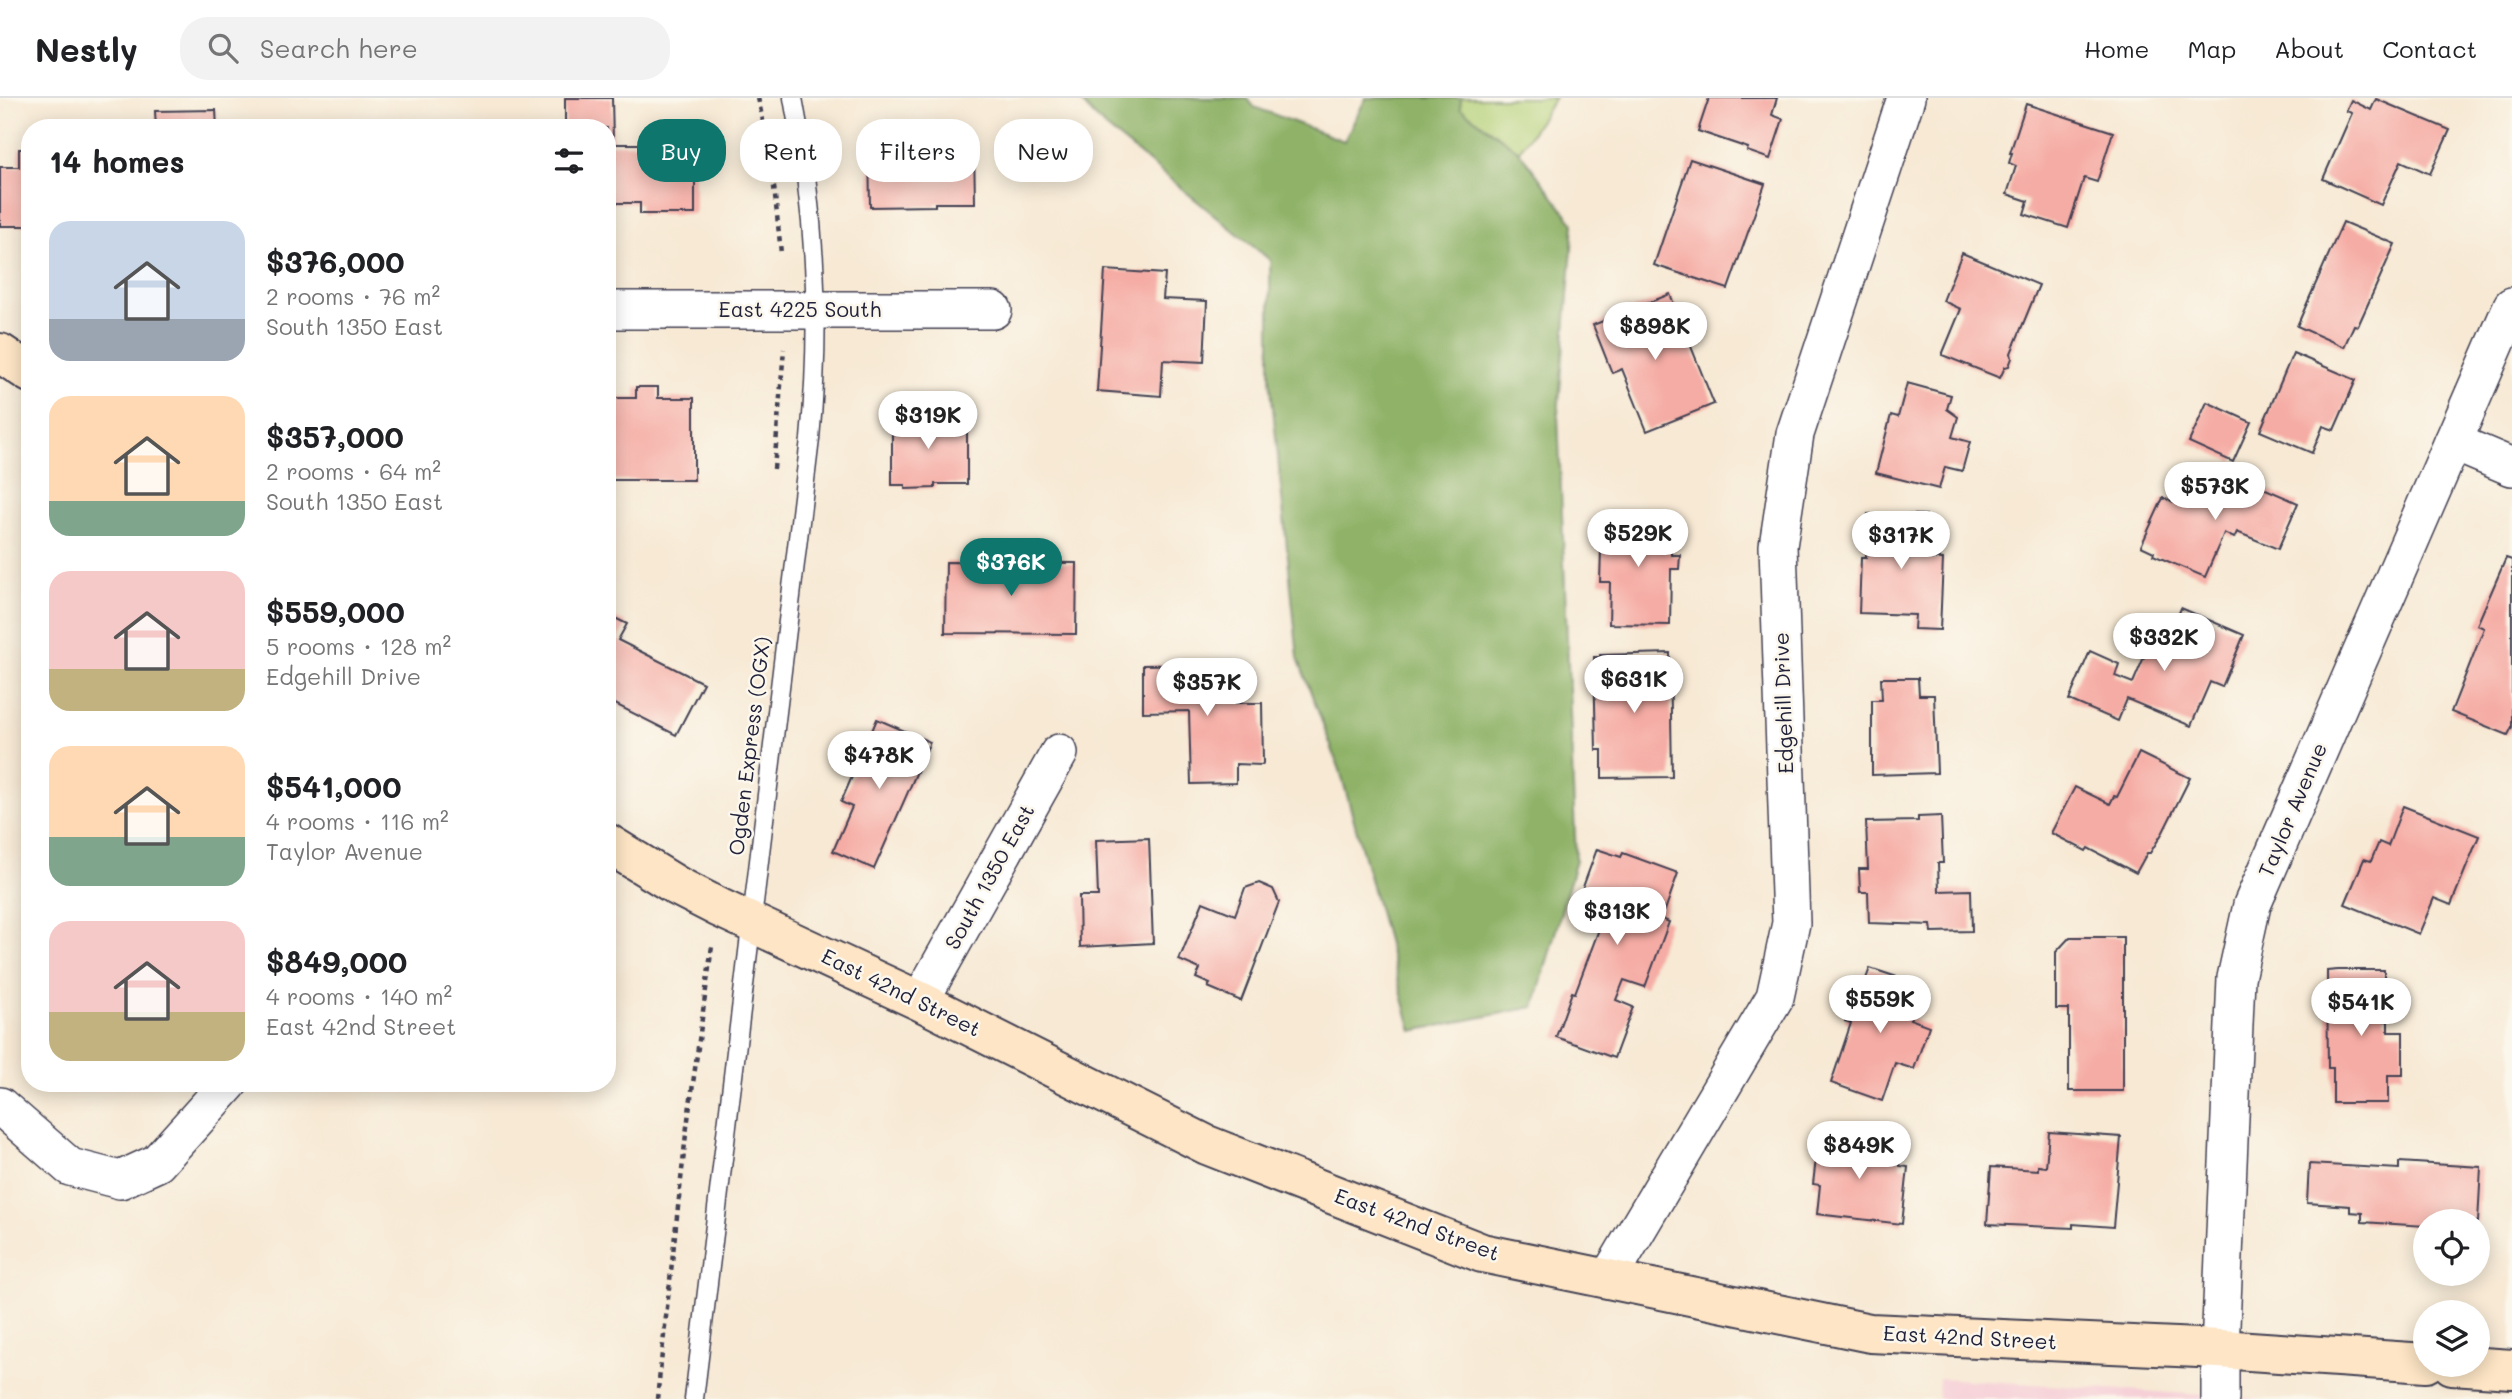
<!DOCTYPE html>
<html lang="en">
<head>
<meta charset="utf-8">
<style>
	:root { --surface:#fff; --page:#f2f2f2; --text:#202124; --muted:#757577; --line:#e0e0e0; --accent:#0f766e }
	body { margin:0; font-family:Mali,sans-serif; background:var(--page); color:var(--text); height:100vh; display:flex; flex-direction:column; font-size:26px; white-space:nowrap }
	* { box-sizing:border-box; margin:0 }
	p { font-size:23px; color:var(--muted) }
	.icon { flex:none; width:38px; height:38px; fill:none; stroke:currentColor; stroke-width:2; stroke-linecap:round; stroke-linejoin:round }
	.map { position:relative; flex:1; overflow:hidden }
	.side { position:absolute; left:21px; top:21px; width:595px; height:973px; display:flex; flex-direction:column; background:var(--surface); border-radius:28px; box-shadow:0 4px 18px #0003 }
	.side>* { flex:none }
	.guide { position:absolute; left:637px; top:21px; width:665px; height:63px; display:flex; gap:14px }
	.controls { position:absolute; left:2413px; top:1111px; display:grid; gap:14px }
	.controls a { display:grid; place-items:center; width:77px; height:77px; border-radius:50%; background:var(--surface); box-shadow:0 4px 18px #0003; font-size:35px }
	.price { position:absolute; translate:-50% -60px; padding:0 16px; border-radius:24px; background:#fff; color:#222; font-size:23px; line-height:46px; filter:drop-shadow(0 2px 4px #0008) }
	.price::after { content:''; position:absolute; left:50%; top:42px; width:21px; height:16px; margin-left:-10px; background:inherit; clip-path:polygon(0 0,100% 0,50% 100%) }
	.price.on { background:var(--accent); color:#fff }
	ul { padding:0; list-style:none }
	li { display:flex; align-items:center; gap:21px; height:175px; padding:0 28px }
	li span { display:grid; place-items:center; flex:none; width:196px; height:140px; border-radius:21px; color:#555 }
	li>.icon { margin-inline-start:auto }
	span .icon { width:84px; height:84px; fill:#fffc; stroke-width:1 }
	li b { font-size:30px }
	h2 { display:flex; justify-content:space-between; align-items:center; height:84px; padding:0 28px; font-size:30px }
	.pill { padding:0 24px; border-radius:28px; background:var(--surface); box-shadow:0 4px 18px #0003; font-size:24px; line-height:63px }
	.pill.on { background:var(--accent); color:#fff }
	header { display:flex; align-items:center; gap:42px; box-sizing:border-box; height:98px; padding:0 35px; background:var(--surface); border-bottom:2px solid var(--line) }
	header strong { font-size:33px }
	nav { display:flex; gap:38px; margin-inline-start:auto; font-size:24px }
	.search { width:490px; height:63px; background:var(--page); display:flex; align-items:center; gap:18px; box-sizing:border-box; padding:0 24px; border-radius:28px; color:var(--muted); font-size:26px }
	.map>svg:first-child { display:block }
	.built { fill:#f6cfd7 }
	.green { fill:#b4d077; stroke:#6b7959; stroke-width:2 }
	.forest { fill:#8fb268; stroke:#586a52; stroke-width:2 }
	.building { fill:#f5aca4 }
	.lines { fill:none; stroke-linecap:round; stroke-linejoin:round }
	.lane-casing { stroke:#424052; stroke-width:21 }
	.street-casing { stroke:#424052; stroke-width:40 }
	.secondary-casing { stroke:#424052; stroke-width:42 }
	.path { stroke:#424052; stroke-width:4.5; stroke-dasharray:5 5; stroke-linecap:butt }
	.lane { stroke:#fff; stroke-width:18 }
	.street { stroke:#fff; stroke-width:37 }
	.secondary { stroke:#fde5c5; stroke-width:38 }
	.labels { text-anchor:middle; stroke-width:5; stroke-linejoin:round; paint-order:stroke }
	.street-label { font-size:21px; fill:#22223b; stroke:#fbf7ec }
</style>
</head>
<body>
<header>
<strong>Nestly</strong>
<div class="search"><svg class="icon" aria-label="search" viewBox="0 0 24 24"><circle cx="10" cy="10" r="6"/><path d="M15 15l6 6"/></svg>Search here</div>
<nav><a>Home</a><a>Map</a><a>About</a><a>Contact</a></nav>
</header>
<div class="map">
<svg width="2512" height="1301" viewBox="0 0 2512 1301">
	<rect width="100%" height="100%" fill="#fbf7ec"/>
	<filter id="ink" filterUnits="userSpaceOnUse"><feTurbulence type="fractalNoise" baseFrequency=".0143" numOctaves="2"/><feDisplacementMap in="SourceGraphic" scale="14" xChannelSelector="R" yChannelSelector="G"/><feConvolveMatrix kernelMatrix="1 2 1 2 8 2 1 2 1" color-interpolation-filters="sRGB"/></filter>
	<filter id="wash" filterUnits="userSpaceOnUse"><feTurbulence type="fractalNoise" baseFrequency=".00686" numOctaves="4" result="noise"/><feDisplacementMap in="SourceGraphic" scale="28" xChannelSelector="R" yChannelSelector="G"/><feGaussianBlur stdDeviation="1.57" result="paint"/><feColorMatrix in="noise" values="0 0 0 0 0 0 0 0 0 0 0 0 0 0 0 0 0 1.4 0 .05"/><feComposite in="paint" operator="in"/></filter>
	<g filter="url(#wash)">
		<rect width="100%" height="100%" fill="#f7e9d4"/>
		<path class="built" d="M1939 1280 2265 1301H1938Z"/>
		<path class="green" d="M1461 0H1555L1519 53 1459 10Z"/>
		<path class="forest" d="M1077 0H1247L1254 9 1344 43 1366 0H1461L1460 10 1519 53 1574 126 1558 317 1576 762 1534 909 1412 933 1340 672 1298 560 1270 280V162L1102 26Z"/>
		<g id="blocks">
			<g class="building">
				<path d="M565 0H612L613 43H607V30H565Z"/>
				<path d="M1709 0H1777L1772 17 1783 21 1770 61 1747 53 1748 50 1698 33Z"/>
				<path d="M2376 1 2450 32 2430 76 2401 63 2381 107 2323 81 2352 15 2346 13 2351 2 2371 12Z"/>
				<path d="M2026 6 2113 34 2097 84 2084 80 2068 130 2024 116 2028 103 2007 96 2016 68 2009 65 2012 55H2010Z"/>
				<path d="M216 12 217 30H156L155 13Z"/>
				<path d="M935 32 936 49H974L975 105H935V108L870 109 869 49H892L891 33Z"/>
				<path d="M609 46H695V116H640V105H609Z"/>
				<path d="M19 51H30V128H0V69H19Z"/>
				<path d="M1690 61 1765 86 1728 191 1654 167Z"/>
				<path d="M2343 124 2395 146 2358 228 2354 227 2344 249 2297 228Z"/>
				<path d="M1962 155 2039 187 2011 255 2012 260 2009 268 2005 269 2000 280 1942 257 1961 211 1943 203Z"/>
				<path d="M1105 172 1165 176 1163 201 1207 203 1204 264 1163 262 1161 298 1097 293Z"/>
				<path d="M1670 196 1714 306 1647 333 1622 271 1612 275 1593 227Z"/>
				<path d="M2293 255 2356 282 2334 332 2323 328 2312 355 2260 333Z"/>
				<path d="M1907 285 1951 297 1947 311 1958 319 1952 339 1970 344 1962 373 1945 369 1939 391 1876 375 1891 317 1898 319Z"/>
				<path d="M636 289H658V300H694V382H607V300H636Z"/>
				<path d="M2207 304 2251 324 2233 364 2189 344Z"/>
				<path d="M892 316H935L933 323H967V386H935V390L905 391V387H892Z"/>
				<path d="M2188 376 2245 400 2252 385 2298 405 2278 451 2237 434 2234 440 2224 435 2205 479 2153 457 2154 454 2141 448 2163 400 2176 405Z"/>
				<path d="M1868 416 1926 417 1924 460 1943 461 1940 532 1914 531 1915 517 1859 515 1861 460H1866Z"/>
				<path d="M1602 419 1672 421 1671 457H1680L1679 471H1671L1670 527 1609 526 1610 484H1600Z"/>
				<path d="M2506 460 2512 462V629L2508 637 2451 614 2484 530 2477 527Z"/>
				<path d="M946 464 1077 465 1076 536 945 535Z"/>
				<path d="M2181 510 2244 537 2222 589 2210 584 2191 628 2127 601 2118 623 2069 602 2090 553 2119 566 2115 578 2133 585 2147 552 2161 559Z"/>
				<path d="M607 516 627 526 618 542 703 585 676 637 607 602Z"/>
				<path d="M1670 555 1672 679 1602 680V652H1596L1594 559H1600V557Z"/>
				<path d="M1224 562 1225 605H1262L1263 665 1262 667 1236 666V685L1191 686 1189 613 1143 614V567L1199 566V563Z"/>
				<path d="M1881 580H1918L1919 597H1934L1937 675 1872 677V602H1882Z"/>
				<path d="M877 621 930 644 874 771 833 753 852 709 841 704Z"/>
				<path d="M2139 655 2190 680 2163 734 2150 755H2147L2136 775 2088 750 2086 753 2051 735 2075 689 2110 706 2114 698 2117 699Z"/>
				<path d="M2403 708 2479 738 2451 807 2434 800 2419 836 2345 806 2364 761 2371 763 2379 744 2388 748Z"/>
				<path d="M1941 718 1943 765H1938L1939 793 1971 792 1972 833 1932 834 1931 827 1869 825 1868 794H1860L1859 771H1868L1866 724 1918 723V719Z"/>
				<path d="M1149 740 1153 845 1080 849 1079 798H1098L1096 742Z"/>
				<path d="M1597 751 1621 759 1623 755 1678 775 1662 821 1669 824 1645 889 1624 882 1616 902 1633 909 1614 960 1556 939 1572 894 1575 895 1607 810 1579 800Z"/>
				<path d="M1259 785 1273 791 1279 804 1241 903 1208 889 1210 886 1196 880 1200 871 1179 862 1203 804 1235 817 1245 790Z"/>
				<path d="M2070 839H2123V993H2069V911H2056V854Z"/>
				<path d="M1870 870 1921 887 1910 921 1929 928 1914 971 1895 965 1882 1003 1831 985 1851 925 1845 923 1851 906 1856 908Z"/>
				<path d="M2338 872H2384V923H2388V934H2403V977H2388V1005H2333V970H2328L2327 873Z"/>
				<path d="M2049 1034 2121 1039 2113 1129 2073 1126V1130L1987 1126 1991 1069 2038 1072V1068L2046 1069Z"/>
				<path d="M1819 1036 1869 1041 1867 1052 1901 1055 1900 1068 1908 1069 1902 1126 1817 1116 1820 1087 1813 1086Z"/>
				<path d="M2399 1064 2481 1069 2478 1124H2426V1128L2362 1124V1115L2350 1114V1108L2307 1105 2309 1066 2399 1071Z"/>
			</g>
		</g>
	</g>
	<g filter="url(#ink)">
		<use href="#blocks" fill-opacity="0" stroke="#424052" stroke-width="2"/>
		<g class="lines">
			<g class="lane-casing">
				<path id="lane" d="M694 1301 810 341C821 224 816 116 793 0"/>
			</g>
			<g class="street-casing">
				<g id="street">
					<path d="M607 212H993"/>
					<path d="M2453 344 2512 369"/>
					<path d="M920 903 1059 655"/>
					<path d="M0 1008 70 1069 120 1082 157 1065 229 985"/>
					<path d="M1608 1181 1775 899 1791 825 1778 448 1795 336 1906 0"/>
					<path d="M2220 1301V1251L2236 880 2252 807 2512 208"/>
				</g>
			</g>
			<g class="secondary-casing">
				<g id="secondary">
					<path d="M0 255 30 275"/>
					<path d="M607 745 677 788 720 810 920 903 1207 1047 1482 1155 1870 1235 2220 1251 2426 1265"/>
					<path d="M2452 1267 2512 1271"/>
				</g>
			</g>
			<g class="path">
				<path d="M758 0 771 60 781 155"/>
				<path d="M774 371 784 251"/>
				<path d="M657 1301 686 1036 712 848"/>
			</g>
			<use href="#lane" class="lane"/>
			<use href="#street" class="street"/>
			<use href="#secondary" class="secondary"/>
		</g>
	</g>
	<g class="labels">
		<g class="street-label">
			<text x="800" y="219">East 4225 South</text>
			<text transform="translate(1784 605) rotate(-92)" y="7">Edgehill Drive</text>
			<text transform="translate(750 648) rotate(-83)" y="7">Ogden Express (OGX)</text>
			<text transform="translate(2293 712) rotate(-67)" y="7">Taylor Avenue</text>
			<text transform="translate(990 779) rotate(-61)" y="7">South 1350 East</text>
			<text transform="translate(901 895) rotate(26)" y="7">East 42nd Street</text>
			<text transform="translate(1417 1127) rotate(20)" y="7">East 42nd Street</text>
			<text transform="translate(1970 1240) rotate(3)" y="7">East 42nd Street</text>
		</g>
	</g>
</svg>
<div class="controls">
<a><svg class="icon" aria-label="locate" viewBox="0 0 24 24"><circle cx="12" cy="12" r="6"/><path d="M12 2v4M12 18v4M2 12h4M18 12h4"/></svg></a>
<a><svg class="icon" aria-label="layers" viewBox="0 0 24 24"><path d="M12 4l9 5-9 5-9-5zM3 14l9 5 9-5"/></svg></a>
</div>
<b class="price" style="left:1655px;top:264px">$898K</b>
<b class="price" style="left:928px;top:353px">$319K</b>
<b class="price" style="left:2215px;top:424px">$573K</b>
<b class="price" style="left:1638px;top:471px">$529K</b>
<b class="price" style="left:1901px;top:473px">$317K</b>
<b class="price on" style="left:1011px;top:500px">$376K</b>
<b class="price" style="left:2164px;top:575px">$332K</b>
<b class="price" style="left:1634px;top:617px">$631K</b>
<b class="price" style="left:1207px;top:620px">$357K</b>
<b class="price" style="left:879px;top:693px">$478K</b>
<b class="price" style="left:1617px;top:849px">$313K</b>
<b class="price" style="left:1880px;top:937px">$559K</b>
<b class="price" style="left:2361px;top:940px">$541K</b>
<b class="price" style="left:1859px;top:1083px">$849K</b>
<div class="guide">
<a class="pill on">Buy</a>
<a class="pill">Rent</a>
<a class="pill">Filters</a>
<a class="pill">New</a>
</div>
<section class="side">
<h2>14 homes<svg class="icon" aria-label="filters" viewBox="0 0 24 24"><path d="M4 7h16M4 17h16"/><circle cx="9" cy="7" r="2"/><circle cx="15" cy="17" r="2"/></svg></h2>
<ul>
<li><span style="background:linear-gradient(#c9d6e8 70%,#9aa5b1 0)"><svg class="icon" aria-label="home" viewBox="0 0 24 24"><path d="M3 11l9-7 9 7M6 9v11h12V9"/></svg></span><div><b>$376,000</b><p>2 rooms · 76 m²</p><p>South 1350 East</p></div></li>
<li><span style="background:linear-gradient(#ffd9b3 75%,#7fa58c 0)"><svg class="icon" aria-label="home" viewBox="0 0 24 24"><path d="M3 11l9-7 9 7M6 9v11h12V9"/></svg></span><div><b>$357,000</b><p>2 rooms · 64 m²</p><p>South 1350 East</p></div></li>
<li><span style="background:linear-gradient(#f6c9c9 70%,#c2b280 0)"><svg class="icon" aria-label="home" viewBox="0 0 24 24"><path d="M3 11l9-7 9 7M6 9v11h12V9"/></svg></span><div><b>$559,000</b><p>5 rooms · 128 m²</p><p>Edgehill Drive</p></div></li>
<li><span style="background:linear-gradient(#ffd9b3 65%,#7fa58c 0)"><svg class="icon" aria-label="home" viewBox="0 0 24 24"><path d="M3 11l9-7 9 7M6 9v11h12V9"/></svg></span><div><b>$541,000</b><p>4 rooms · 116 m²</p><p>Taylor Avenue</p></div></li>
<li><span style="background:linear-gradient(#f6c9c9 65%,#c2b280 0)"><svg class="icon" aria-label="home" viewBox="0 0 24 24"><path d="M3 11l9-7 9 7M6 9v11h12V9"/></svg></span><div><b>$849,000</b><p>4 rooms · 140 m²</p><p>East 42nd Street</p></div></li>
</ul>
</section>
</div>
</body>
</html>
